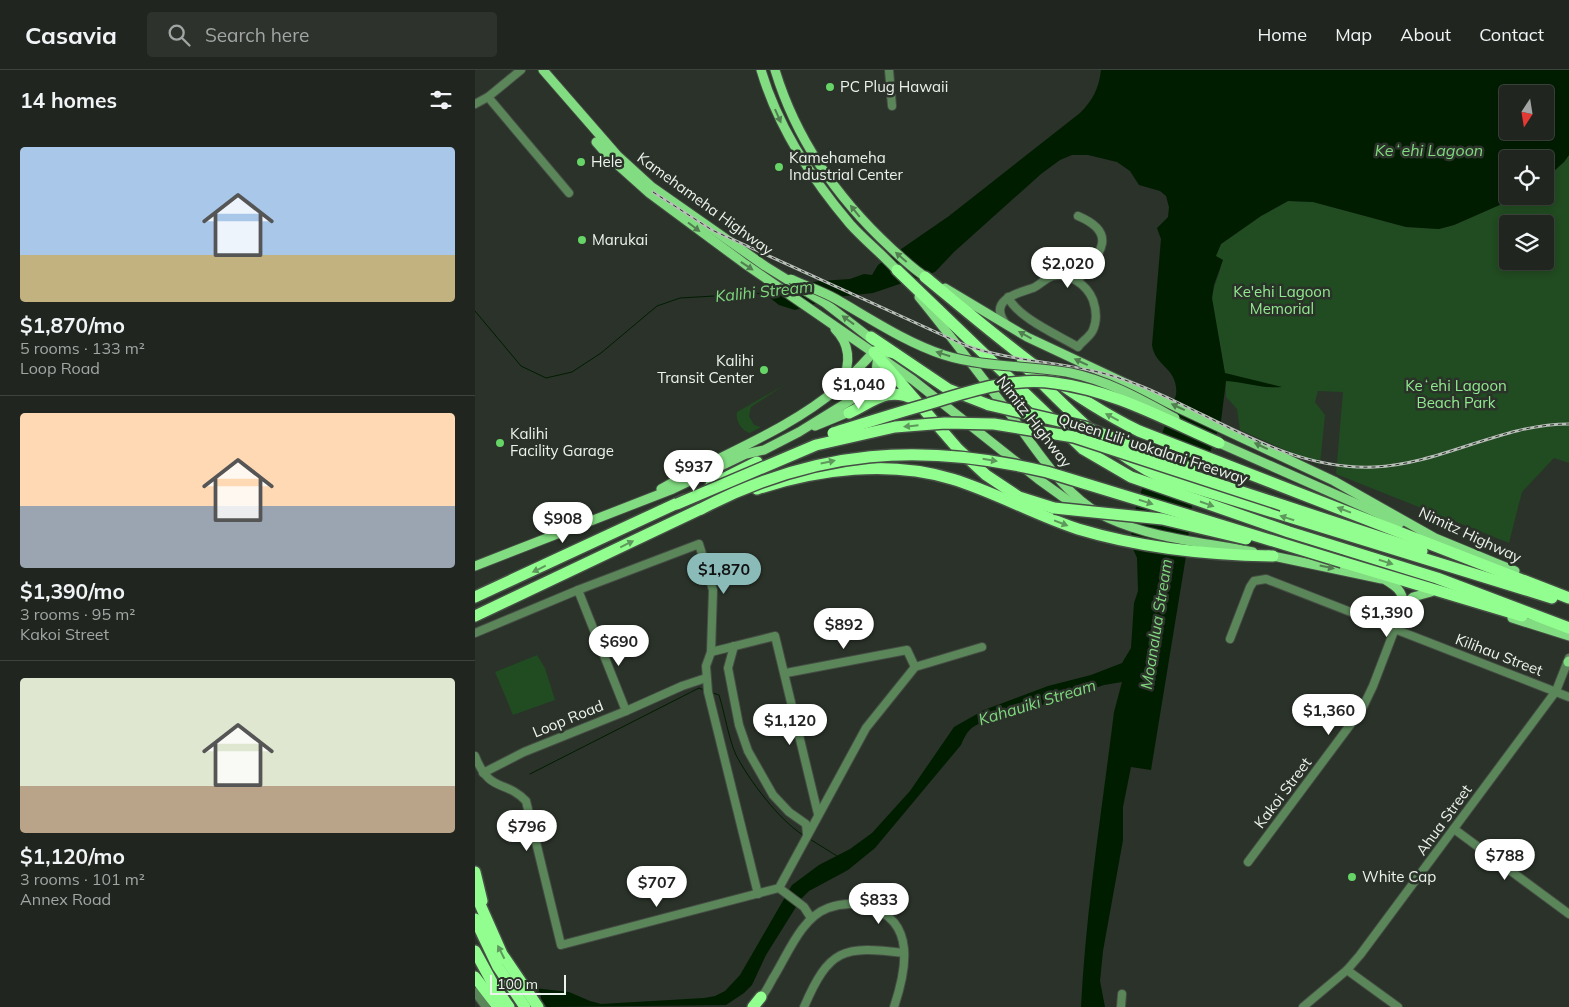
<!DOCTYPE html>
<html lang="en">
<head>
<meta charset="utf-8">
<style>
	:root { --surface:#20261f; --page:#2d322c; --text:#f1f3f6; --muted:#a2a5a4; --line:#3d433d; --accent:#8bbbb9 }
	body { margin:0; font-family:Mulish,sans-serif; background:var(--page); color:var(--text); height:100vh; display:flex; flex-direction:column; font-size:19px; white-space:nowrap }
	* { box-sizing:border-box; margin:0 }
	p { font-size:16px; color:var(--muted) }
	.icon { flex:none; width:28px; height:28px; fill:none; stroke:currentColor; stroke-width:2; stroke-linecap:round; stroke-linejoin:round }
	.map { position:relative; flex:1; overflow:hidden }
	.details { display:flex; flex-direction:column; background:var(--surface); width:475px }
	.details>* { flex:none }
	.needle { width:32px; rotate:192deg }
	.fabs { position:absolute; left:1024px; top:15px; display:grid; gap:10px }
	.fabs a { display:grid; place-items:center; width:55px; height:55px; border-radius:5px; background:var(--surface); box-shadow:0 2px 8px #0003,0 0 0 1px var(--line); font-size:25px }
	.scale { position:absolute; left:15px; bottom:12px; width:76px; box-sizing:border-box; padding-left:5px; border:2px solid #ecf2ec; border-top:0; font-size:14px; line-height:18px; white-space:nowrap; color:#ecf2ec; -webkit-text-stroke:4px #2a3229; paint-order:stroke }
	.price { position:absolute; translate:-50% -42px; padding:0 11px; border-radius:18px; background:#fff; color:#222; font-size:16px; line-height:32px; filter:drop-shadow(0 1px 2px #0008) }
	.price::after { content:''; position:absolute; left:50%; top:30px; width:15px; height:11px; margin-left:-8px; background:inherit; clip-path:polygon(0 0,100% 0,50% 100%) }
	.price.on { background:var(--accent); color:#111 }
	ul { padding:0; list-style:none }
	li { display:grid; align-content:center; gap:10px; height:265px; padding:0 20px }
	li+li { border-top:1px solid var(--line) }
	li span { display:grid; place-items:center; height:155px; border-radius:5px; color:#555 }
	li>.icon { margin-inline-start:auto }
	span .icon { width:90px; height:90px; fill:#fffc; stroke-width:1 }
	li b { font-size:21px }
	h2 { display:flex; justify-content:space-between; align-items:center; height:60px; padding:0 20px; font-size:21px }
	header { display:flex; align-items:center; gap:30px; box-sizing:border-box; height:70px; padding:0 25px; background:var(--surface); border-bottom:1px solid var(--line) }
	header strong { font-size:24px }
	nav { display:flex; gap:28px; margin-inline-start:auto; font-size:18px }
	.search { width:350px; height:45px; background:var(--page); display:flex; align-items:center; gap:12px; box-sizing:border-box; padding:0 18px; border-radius:5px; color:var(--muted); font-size:19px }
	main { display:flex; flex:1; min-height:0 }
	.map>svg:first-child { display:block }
	.green { fill:#214b21; fill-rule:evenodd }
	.water { fill:#001d00; fill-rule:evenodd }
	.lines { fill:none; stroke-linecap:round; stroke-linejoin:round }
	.stream { stroke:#001d00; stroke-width:1 }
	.minor-casing { stroke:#454d44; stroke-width:10 }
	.major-casing { stroke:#454d44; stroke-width:11 }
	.highway-casing { stroke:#454d44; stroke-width:14 }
	.minor { stroke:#5b865a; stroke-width:8 }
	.major { stroke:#82dc81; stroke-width:9 }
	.highway { stroke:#91fe8f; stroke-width:11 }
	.rail-casing { stroke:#b8beb8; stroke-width:3 }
	.rail { stroke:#2a3229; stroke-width:1; stroke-dasharray:4; stroke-linecap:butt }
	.major-bridge-casing { stroke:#454d44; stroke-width:11; stroke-linecap:butt }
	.highway-bridge-casing { stroke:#454d44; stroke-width:14; stroke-linecap:butt }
	.major-bridge { stroke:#82dc81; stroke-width:9 }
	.highway-bridge { stroke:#91fe8f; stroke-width:11 }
	.oneway { fill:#527e51 }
	.oneway2 { fill:#5e985c }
	.poi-dot { fill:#66d466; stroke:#2a3229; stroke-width:2 }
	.labels { text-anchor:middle; stroke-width:5; stroke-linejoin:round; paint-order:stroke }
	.poi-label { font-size:15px; fill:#ecf2ec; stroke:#2a3229; text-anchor:start }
	.street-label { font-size:15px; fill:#ecf2ec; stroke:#2a3229 }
	.park-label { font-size:15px; fill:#92ea90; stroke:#2a3229 }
	.water-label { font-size:16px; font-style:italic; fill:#80d87f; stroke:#2a3229 }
</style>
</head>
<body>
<header>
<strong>Casavia</strong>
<div class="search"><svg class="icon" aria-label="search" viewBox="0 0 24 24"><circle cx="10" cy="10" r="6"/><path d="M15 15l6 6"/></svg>Search here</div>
<nav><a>Home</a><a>Map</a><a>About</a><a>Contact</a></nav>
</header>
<main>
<section class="details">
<h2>14 homes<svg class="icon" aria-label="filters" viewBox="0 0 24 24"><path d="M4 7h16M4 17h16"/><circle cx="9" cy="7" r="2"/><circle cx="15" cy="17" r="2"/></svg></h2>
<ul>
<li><span style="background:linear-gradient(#a9c7e8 70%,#c2b280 0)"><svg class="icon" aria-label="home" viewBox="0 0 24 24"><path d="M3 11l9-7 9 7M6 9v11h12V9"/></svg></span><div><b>$1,870/mo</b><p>5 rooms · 133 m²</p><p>Loop Road</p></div></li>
<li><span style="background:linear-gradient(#ffd9b3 60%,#9aa5b1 0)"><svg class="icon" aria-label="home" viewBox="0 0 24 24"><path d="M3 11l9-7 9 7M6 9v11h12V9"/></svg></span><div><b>$1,390/mo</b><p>3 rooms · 95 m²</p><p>Kakoi Street</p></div></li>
<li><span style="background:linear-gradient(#dfe7d0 70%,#b9a48a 0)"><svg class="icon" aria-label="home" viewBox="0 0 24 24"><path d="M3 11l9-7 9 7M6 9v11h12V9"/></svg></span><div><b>$1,120/mo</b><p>3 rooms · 101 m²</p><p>Annex Road</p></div></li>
</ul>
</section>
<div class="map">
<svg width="1094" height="937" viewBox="0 0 1094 937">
	<rect width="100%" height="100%" fill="#2a3229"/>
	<g class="green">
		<path d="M1094 85V393L1079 388 1047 422 1034 473 861 404 868 322 843 321 840 332 850 345 845 395 765 360 762 339 751 327C752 294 738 263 737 230 737 216 748 200 746 189L740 186 746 174 786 146 813 131 838 132 931 157 964 159 979 155 1045 126H1070V109L1089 92ZM1032 154H1070V191H1032Z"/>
		<path d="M311 314 276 337 274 346 279 355 286 357 275 363C267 361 260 351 262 342Z"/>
		<path d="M62 585 70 598 80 630 38 645 20 602Z"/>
	</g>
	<path class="water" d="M626 0H1094V85L1089 92 1070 109V89H1032V126H1045L979 155 964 159 931 157 838 132 813 131 786 146 746 174 741 186 748 190 739 215 737 228 750 303 807 317C788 319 770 312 751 311L746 351 717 435 711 486 676 700 656 697 648 737V770L628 881 625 911 630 937H606C611 838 627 740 639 642L647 612 629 615 521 650C501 654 495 654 486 675L400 778 373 800 334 821 326 829 291 885 277 915 269 923 251 935 72 937 66 931V923L59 918 94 922 115 931 126 934 229 928 240 926 250 921 265 905 317 815 344 795 375 779 397 763 435 721 479 657 509 640 573 616 616 605 647 593 656 578 659 533 663 521 662 488 655 472 661 436 701 325C704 298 680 297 677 275L686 169 682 158 693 147 694 137 691 126 685 121 664 115 655 101 642 92 613 85H597L585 90 566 104 479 182 460 202 398 223 362 227 320 240 304 235 290 224 291 220 296 218 345 211 375 209 389 204 397 205 403 195 474 146 605 43C618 30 624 18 626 0ZM1032 24H1070V61H1032Z"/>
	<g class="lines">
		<g class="stream">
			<path d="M0 241 46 296 71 308 97 302 126 283 182 236 205 228 291 223"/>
			<path d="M238 623 244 625C250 644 253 667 261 685 274 710 304 750 328 765"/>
			<path d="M55 704 224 618 229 620"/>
			<path d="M333 768 362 786"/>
		</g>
		<g class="minor-casing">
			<g id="minor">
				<path d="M414 0 417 36"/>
				<path d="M13 27 94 123"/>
				<path d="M0 34 13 27 46 0"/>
				<path d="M602 211C623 186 646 164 603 146"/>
				<path d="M531 254C512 230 543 223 558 218 565 215 570 208 578 206 594 202 612 215 618 230 621 239 622 251 618 260 615 267 607 271 603 277 583 265 543 248 533 227"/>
				<path d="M103 520 224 474 238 520 236 582 231 596 233 622 283 824"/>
				<path d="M0 563 103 520 151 641 49 682 8 703"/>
				<path d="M755 569 775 517 779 511 791 509 1094 627"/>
				<path d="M259 576 253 598 264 655 273 681 298 725 314 742 331 754 332 764"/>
				<path d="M236 582 300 566 343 744"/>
				<path d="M311 603 432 580 440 597"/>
				<path d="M151 641 207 616 231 608"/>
				<path d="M0 686C15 724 30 709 51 731L86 875 304 818 391 658 440 597 507 577"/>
				<path d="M979 759 1094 844"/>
				<path d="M773 792 887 639 898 616 929 535"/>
				<path d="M304 818 329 837 336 848"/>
				<path d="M872 900 923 937"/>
				<path d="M0 922 11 937"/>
				<path d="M283 930C290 925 294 915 298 908 313 884 326 848 353 838 367 833 381 833 394 837 442 851 431 901 419 937"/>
				<path d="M329 937C354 879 368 875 429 883"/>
				<path d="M646 937 647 924"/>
				<path d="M828 937 872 900 885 885 1081 621 1094 588"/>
			</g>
		</g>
		<g class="major-casing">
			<g id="major">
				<path d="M68 0 142 85 177 117 290 196 350 233 399 271"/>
				<path d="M286 0C303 57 336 108 375 154 391 172 411 187 426 205"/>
				<path d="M300 0C321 69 363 129 416 178 428 189 440 201 454 209"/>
				<path d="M121 72 136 89 174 123 270 194 438 310 563 409 606 440"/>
				<path d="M470 218 552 267 859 411 960 468 1040 501"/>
				<path d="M444 227C475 265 505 305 535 344 562 380 591 429 633 448 679 469 729 472 778 482"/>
				<path d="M360 259C375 274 376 293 367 311"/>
				<path d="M396 328 426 307"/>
				<path d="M340 356 379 340"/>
				<path d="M744 373 925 453"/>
				<path d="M186 419C244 385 311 362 363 318 376 307 387 294 399 282"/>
				<path d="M793 485 907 509"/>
				<path d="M0 496 198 419 271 384 289 380 324 362 384 325 401 303 403 283"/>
				<path d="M909 509C922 517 927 520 929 535"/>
				<path d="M929 535 938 527 956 522"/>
				<path d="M1037 548 1094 566"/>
				<path d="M1093 592 1094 591"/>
			</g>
		</g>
		<g class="highway-casing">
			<g id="highway">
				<path d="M422 200 608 379 656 407 814 462 962 508 1094 558"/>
				<path d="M450 207C518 263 585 322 664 361L1094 528"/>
				<path d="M396 267 473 319 514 335"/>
				<path d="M419 283 407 280 399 282 483 379 511 405 544 427 579 438"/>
				<path d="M547 293C590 336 632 383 688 408L1077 528"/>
				<path d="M374 343C398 332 412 316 439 329"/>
				<path d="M236 415 282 392"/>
				<path d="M282 419C344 399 414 390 477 409 520 422 560 445 603 459 666 478 733 485 798 486"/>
				<path d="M807 435 947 481"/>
				<path d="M867 492 1047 546"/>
				<path d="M0 527 209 430"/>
				<path d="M0 546 234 435"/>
				<path d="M0 802 7 831"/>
				<path d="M0 823 27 884 63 937"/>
				<path d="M0 849 23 897 50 937"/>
				<path d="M0 881 18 914 34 937"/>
				<path d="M0 907 23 937"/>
				<path d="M278 937 286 927"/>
			</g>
		</g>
		<use href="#minor" class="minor"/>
		<use href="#major" class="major"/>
		<use href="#highway" class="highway"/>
		<g class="rail-casing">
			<path id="rail" d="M178 122 237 160 487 274C537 293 591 291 641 307 728 335 804 401 899 397 967 394 1026 354 1094 354"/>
		</g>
		<use href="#rail" class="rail"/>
		<g class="major-bridge-casing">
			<path id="major-bridge" d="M316 209C331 216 347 221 361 229 396 249 430 272 469 285 510 298 554 295 596 303 634 311 667 330 700 348"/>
		</g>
		<g class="highway-bridge-casing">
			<g id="highway-bridge">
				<path d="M514 335 610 357 715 398"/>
				<path d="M358 363C390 353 421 343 453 334 495 321 536 307 580 313 637 320 691 350 744 373"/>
				<path d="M202 434 341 375 420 357 470 353 519 354 599 367 807 435"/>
				<path d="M579 438 687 449 771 469"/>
				<path d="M226 439C341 379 447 372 572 402L867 492"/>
			</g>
		</g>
		<use href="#major-bridge" class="major-bridge"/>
		<use href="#highway-bridge" class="highway-bridge"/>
	</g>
	<defs><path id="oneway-solid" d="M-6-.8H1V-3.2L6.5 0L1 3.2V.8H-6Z" transform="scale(1.25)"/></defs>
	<g class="oneway">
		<use href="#oneway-solid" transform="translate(303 46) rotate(66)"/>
		<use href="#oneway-solid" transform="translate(380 141) rotate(-129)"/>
		<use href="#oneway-solid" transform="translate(219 157) rotate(37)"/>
		<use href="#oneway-solid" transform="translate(426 187) rotate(-139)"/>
		<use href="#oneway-solid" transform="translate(272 196) rotate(34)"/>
		<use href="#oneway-solid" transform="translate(373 250) rotate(-144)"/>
		<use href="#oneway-solid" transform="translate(550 265) rotate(-151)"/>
		<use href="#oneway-solid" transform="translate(468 284) rotate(-162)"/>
		<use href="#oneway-solid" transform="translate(606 292) rotate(-155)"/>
		<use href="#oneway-solid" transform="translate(703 337) rotate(-155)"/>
		<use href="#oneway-solid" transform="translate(786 376) rotate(-155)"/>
		<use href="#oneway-solid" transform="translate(852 497) rotate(12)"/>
	</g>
	<g class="oneway2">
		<use href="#oneway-solid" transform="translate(637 347) rotate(-152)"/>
		<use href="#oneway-solid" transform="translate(436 356) rotate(174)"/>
		<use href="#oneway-solid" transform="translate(515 390) rotate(9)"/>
		<use href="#oneway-solid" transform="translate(353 392) rotate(-12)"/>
		<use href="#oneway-solid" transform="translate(671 432) rotate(17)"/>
		<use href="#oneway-solid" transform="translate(732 434) rotate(19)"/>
		<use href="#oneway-solid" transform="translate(869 440) rotate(-159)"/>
		<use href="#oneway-solid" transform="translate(812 448) rotate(-163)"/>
		<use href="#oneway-solid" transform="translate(586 453) rotate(21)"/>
		<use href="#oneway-solid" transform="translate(152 474) rotate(-26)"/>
		<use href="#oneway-solid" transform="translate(911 492) rotate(17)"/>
		<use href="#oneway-solid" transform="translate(64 499) rotate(154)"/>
		<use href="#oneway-solid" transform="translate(26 882) rotate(-117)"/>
	</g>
	<g class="poi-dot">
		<circle cx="355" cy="17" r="5"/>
		<circle cx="106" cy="92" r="5"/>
		<circle cx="304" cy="97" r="5"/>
		<circle cx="107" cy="170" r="5"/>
		<circle cx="289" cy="300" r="5"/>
		<circle cx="25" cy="373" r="5"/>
		<circle cx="877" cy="807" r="5"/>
	</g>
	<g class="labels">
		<g class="poi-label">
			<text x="365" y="22">PC Plug Hawaii</text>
			<text x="314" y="93">Kamehameha<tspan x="314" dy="17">Industrial Center</tspan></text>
			<text x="116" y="97">Hele</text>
			<text x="117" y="175">Marukai</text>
			<text x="279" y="296" text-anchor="end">Kalihi<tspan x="279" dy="17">Transit Center</tspan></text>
			<text x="35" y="369">Kalihi<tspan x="35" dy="17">Facility Garage</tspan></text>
			<text x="887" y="812">White Cap</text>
		</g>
		<g class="street-label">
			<text transform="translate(230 134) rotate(36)" y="5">Kamehameha Highway</text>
			<text transform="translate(559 352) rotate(52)" y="5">Nimitz Highway</text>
			<text transform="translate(678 379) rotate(18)" y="5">Queen Liliʻuokalani Freeway</text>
			<text transform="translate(995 465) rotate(25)" y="5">Nimitz Highway</text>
			<text transform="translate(1024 585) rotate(21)" y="5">Kilihau Street</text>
			<text transform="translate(93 649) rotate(-22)" y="5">Loop Road</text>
			<text transform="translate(808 723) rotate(-53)" y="5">Kakoi Street</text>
			<text transform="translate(969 750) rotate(-54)" y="5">Ahua Street</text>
		</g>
		<g class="park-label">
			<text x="807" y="227">Ke'ehi Lagoon<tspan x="807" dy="17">Memorial</tspan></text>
			<text x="981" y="321">Keʻehi Lagoon<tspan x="981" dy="17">Beach Park</tspan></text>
		</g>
		<g class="water-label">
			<text x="954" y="86">Keʻehi Lagoon</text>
			<text transform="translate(289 221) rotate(-6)" y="6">Kalihi Stream</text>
			<text transform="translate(681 554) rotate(-81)" y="6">Moanalua Stream</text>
			<text transform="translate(562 632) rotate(-17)" y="6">Kahauiki Stream</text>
		</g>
	</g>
</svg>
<div class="fabs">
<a><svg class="needle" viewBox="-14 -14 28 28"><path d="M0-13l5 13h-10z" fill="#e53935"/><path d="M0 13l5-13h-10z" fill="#a2a5a4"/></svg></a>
<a><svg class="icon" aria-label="locate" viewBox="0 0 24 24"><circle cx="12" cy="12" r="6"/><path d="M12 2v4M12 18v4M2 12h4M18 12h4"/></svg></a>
<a><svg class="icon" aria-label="layers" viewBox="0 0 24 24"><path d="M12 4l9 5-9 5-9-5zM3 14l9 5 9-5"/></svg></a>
</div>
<div class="scale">100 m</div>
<b class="price" style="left:593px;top:219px">$2,020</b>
<b class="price" style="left:384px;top:340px">$1,040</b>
<b class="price" style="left:219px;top:422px">$937</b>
<b class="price" style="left:88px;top:474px">$908</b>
<b class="price on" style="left:249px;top:525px">$1,870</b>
<b class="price" style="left:912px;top:568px">$1,390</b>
<b class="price" style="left:369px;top:580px">$892</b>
<b class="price" style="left:144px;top:597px">$690</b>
<b class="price" style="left:854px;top:666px">$1,360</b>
<b class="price" style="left:315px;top:676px">$1,120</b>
<b class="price" style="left:52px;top:782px">$796</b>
<b class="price" style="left:1030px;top:811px">$788</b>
<b class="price" style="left:182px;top:838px">$707</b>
<b class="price" style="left:404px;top:855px">$833</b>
</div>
</main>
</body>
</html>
